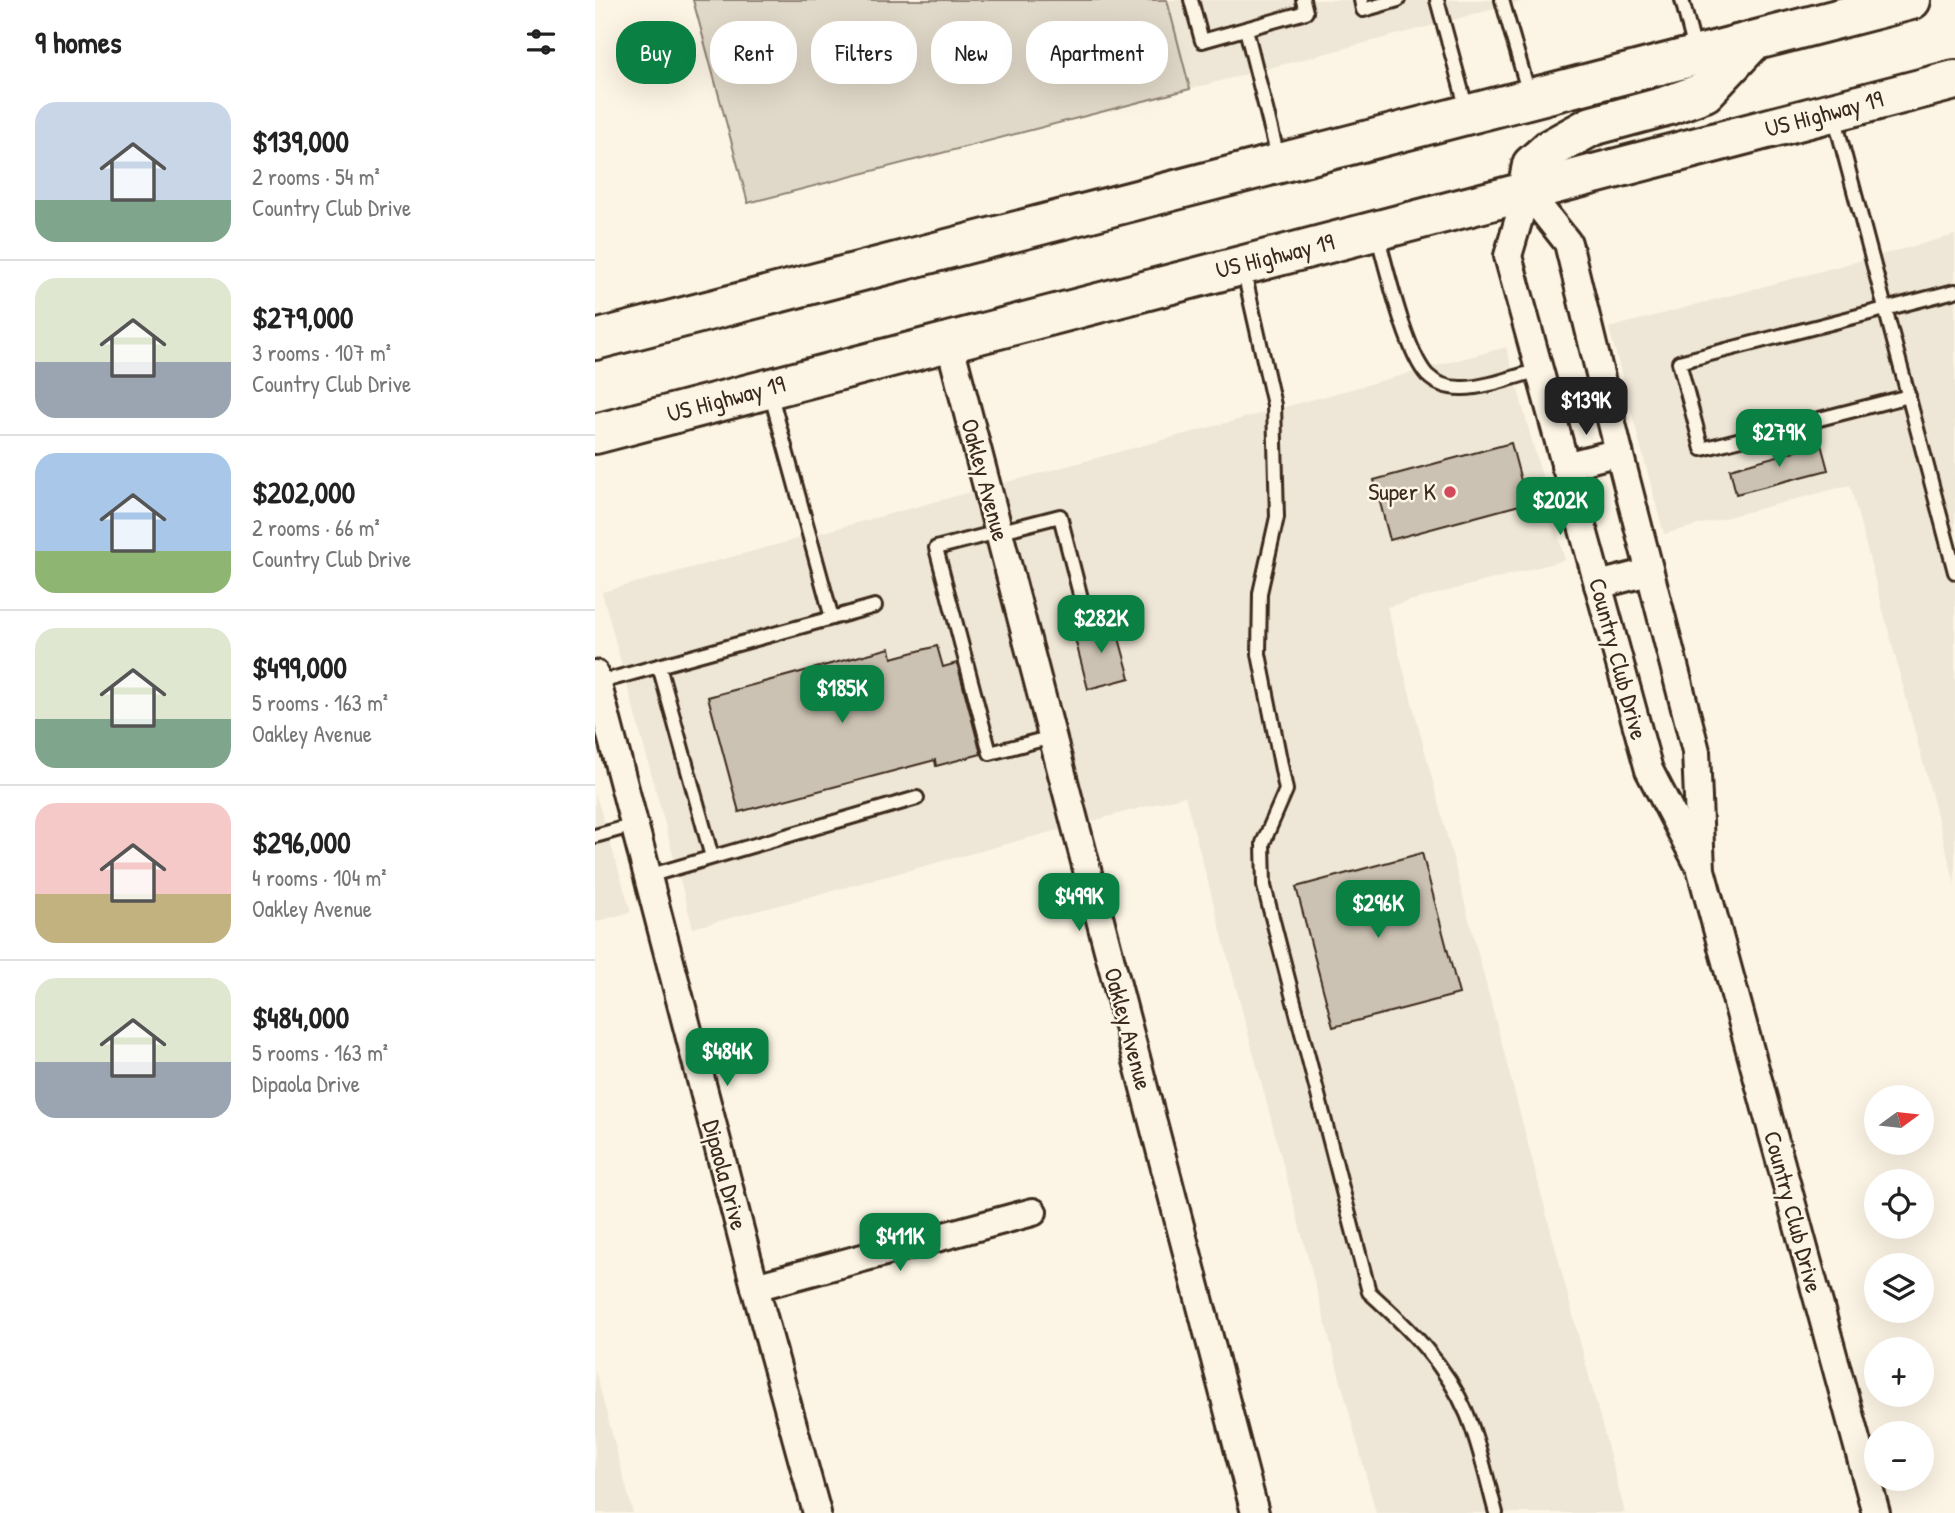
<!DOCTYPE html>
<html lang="en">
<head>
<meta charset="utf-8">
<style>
	:root { --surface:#fff; --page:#f6f6f6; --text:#222; --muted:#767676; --line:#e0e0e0; --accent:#0b8043 }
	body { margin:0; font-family:"Patrick Hand",sans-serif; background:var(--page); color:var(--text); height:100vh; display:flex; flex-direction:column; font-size:26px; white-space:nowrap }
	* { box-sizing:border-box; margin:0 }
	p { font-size:23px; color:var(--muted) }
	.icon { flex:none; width:38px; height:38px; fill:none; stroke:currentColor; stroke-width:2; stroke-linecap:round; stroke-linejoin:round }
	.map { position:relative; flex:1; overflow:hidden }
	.sheet { display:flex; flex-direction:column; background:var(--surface); width:595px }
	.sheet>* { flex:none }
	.banner { position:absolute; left:21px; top:21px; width:665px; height:63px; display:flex; gap:14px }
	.needle { width:46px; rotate:75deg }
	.fabs { position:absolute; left:1269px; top:1085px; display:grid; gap:14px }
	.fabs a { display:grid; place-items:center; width:70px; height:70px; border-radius:50%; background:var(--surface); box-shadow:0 7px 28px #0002; font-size:35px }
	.price { position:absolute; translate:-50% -60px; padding:0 16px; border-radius:14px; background:var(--accent); color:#fff; font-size:23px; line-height:46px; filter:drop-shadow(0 2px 4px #0008) }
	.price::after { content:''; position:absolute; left:50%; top:42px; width:21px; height:16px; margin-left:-10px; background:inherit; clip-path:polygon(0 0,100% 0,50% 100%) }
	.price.current { background:#222; color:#fff }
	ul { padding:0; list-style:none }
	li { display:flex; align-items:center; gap:21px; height:175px; padding:0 35px }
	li+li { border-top:2px solid var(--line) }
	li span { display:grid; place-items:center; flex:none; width:196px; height:140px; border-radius:21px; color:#555 }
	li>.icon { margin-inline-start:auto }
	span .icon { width:84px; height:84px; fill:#fffc; stroke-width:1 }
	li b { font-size:30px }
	h2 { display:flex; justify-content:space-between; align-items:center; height:84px; padding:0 35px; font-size:30px }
	.pill { padding:0 24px; border-radius:28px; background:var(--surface); box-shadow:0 7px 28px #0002; font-size:24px; line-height:63px }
	.pill.current { background:var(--accent); color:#fff }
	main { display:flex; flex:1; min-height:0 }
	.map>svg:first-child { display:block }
	.built { fill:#eee6d6 }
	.green { fill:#e0d8c8; stroke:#8e8173; stroke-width:2 }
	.building { fill:#ccc2b3; stroke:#3b2a1e; stroke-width:2 }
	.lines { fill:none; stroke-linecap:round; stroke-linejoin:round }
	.lane-casing { stroke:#3b2a1e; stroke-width:18 }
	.street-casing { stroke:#3b2a1e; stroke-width:32 }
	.highway-casing { stroke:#3b2a1e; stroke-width:44 }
	.lane { stroke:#fcf5e5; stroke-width:12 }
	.street { stroke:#fcf5e5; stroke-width:26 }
	.highway { stroke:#fcf5e5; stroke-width:38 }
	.poi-dot { fill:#d1495b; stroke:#fcf5e5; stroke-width:2.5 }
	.labels { text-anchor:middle; stroke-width:5; stroke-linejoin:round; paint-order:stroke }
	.street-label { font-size:24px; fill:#3b2a1e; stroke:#fcf5e5 }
	.poi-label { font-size:24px; fill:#3b2a1e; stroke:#fcf5e5; text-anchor:end }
</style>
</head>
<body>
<main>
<section class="sheet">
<h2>9 homes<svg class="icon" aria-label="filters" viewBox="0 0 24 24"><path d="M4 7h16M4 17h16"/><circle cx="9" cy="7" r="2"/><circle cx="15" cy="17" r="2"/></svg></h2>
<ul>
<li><span style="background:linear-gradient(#c9d6e8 70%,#7fa58c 0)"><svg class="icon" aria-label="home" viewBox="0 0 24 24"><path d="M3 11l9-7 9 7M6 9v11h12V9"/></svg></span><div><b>$139,000</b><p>2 rooms · 54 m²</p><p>Country Club Drive</p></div></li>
<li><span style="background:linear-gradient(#dfe7d0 60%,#9aa5b1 0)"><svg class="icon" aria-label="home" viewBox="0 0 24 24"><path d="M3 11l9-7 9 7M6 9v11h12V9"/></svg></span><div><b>$279,000</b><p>3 rooms · 107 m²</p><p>Country Club Drive</p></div></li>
<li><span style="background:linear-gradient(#a9c7e8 70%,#8fb573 0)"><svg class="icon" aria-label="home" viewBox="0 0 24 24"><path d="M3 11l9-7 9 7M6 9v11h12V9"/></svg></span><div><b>$202,000</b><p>2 rooms · 66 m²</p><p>Country Club Drive</p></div></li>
<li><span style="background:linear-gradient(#dfe7d0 65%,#7fa58c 0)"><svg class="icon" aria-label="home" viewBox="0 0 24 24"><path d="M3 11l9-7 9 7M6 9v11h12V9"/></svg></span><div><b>$499,000</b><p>5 rooms · 163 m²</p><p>Oakley Avenue</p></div></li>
<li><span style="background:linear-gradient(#f6c9c9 65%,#c2b280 0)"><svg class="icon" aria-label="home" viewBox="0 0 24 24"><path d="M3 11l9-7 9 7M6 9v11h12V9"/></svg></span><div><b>$296,000</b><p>4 rooms · 104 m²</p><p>Oakley Avenue</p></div></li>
<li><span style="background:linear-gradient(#dfe7d0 60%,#9aa5b1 0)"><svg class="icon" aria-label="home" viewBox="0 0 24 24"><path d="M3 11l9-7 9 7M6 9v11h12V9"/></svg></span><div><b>$484,000</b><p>5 rooms · 163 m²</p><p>Dipaola Drive</p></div></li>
</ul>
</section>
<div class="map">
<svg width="1360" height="1513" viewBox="0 0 1360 1513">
	<rect width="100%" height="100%" fill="#fcf5e5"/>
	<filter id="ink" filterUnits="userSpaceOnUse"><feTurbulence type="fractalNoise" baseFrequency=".0143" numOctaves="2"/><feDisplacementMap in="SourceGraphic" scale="14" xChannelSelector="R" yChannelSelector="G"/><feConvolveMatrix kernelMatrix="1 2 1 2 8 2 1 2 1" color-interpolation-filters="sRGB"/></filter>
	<g filter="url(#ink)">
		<g class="built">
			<path d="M572 0H934L595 89Z"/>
			<path d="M1360 235V884L1255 485 1069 534 1014 328Z"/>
			<path d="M911 347 970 560 792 607 1030 1513H781L590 796 98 928 7 592Z"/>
			<path d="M0 792 36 912 0 922Z"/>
			<path d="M0 1370 38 1513H0Z"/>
		</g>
		<path class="green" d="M98 0H572L595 89 153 203Z"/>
		<g class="building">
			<path d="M916 443 932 503 795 540 779 480Z"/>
			<path d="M1226 444 1233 470 1141 494 1135 469Z"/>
			<path d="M519 620 535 678 493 689 478 631Z"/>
			<path d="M342 646 348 667 362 663 386 754 341 766 340 760 144 812 113 697 295 648 297 658Z"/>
			<path d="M827 853 864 994 738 1027 701 887Z"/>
		</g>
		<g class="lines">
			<g class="lane-casing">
				<g id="lane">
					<path d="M596 0 607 41 711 12 708 0"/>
					<path d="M766 0 768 10 803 0"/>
					<path d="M842 0 872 110"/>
					<path d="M907 0 934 94"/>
					<path d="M1087 0 1100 50"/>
					<path d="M651 29 684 161"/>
					<path d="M1239 115 1360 572"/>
					<path d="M782 234C792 269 810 350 832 375 841 384 853 388 866 388 887 389 922 376 944 370"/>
					<path d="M648 268 679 405 682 517 665 593 664 654 691 790 668 843 669 886 774 1292C813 1327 851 1364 872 1414 885 1445 892 1481 901 1513"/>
					<path d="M1314 396 1107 449 1084 362 1360 291"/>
					<path d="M237 618 280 606"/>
					<path d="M64 666 117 857"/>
					<path d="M2 683 237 618 175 392"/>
					<path d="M457 737 395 753 341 548 465 516 488 606"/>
					<path d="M0 836 39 825"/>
					<path d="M53 876 322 798"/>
				</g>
			</g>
			<g class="street-casing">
				<g id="street">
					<path d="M932 191 973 243 1024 452 1101 751 1106 870 1281 1513"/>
					<path d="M932 191 913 256 1054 770 1102 862"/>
					<path d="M354 341 660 1513"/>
					<path d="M970 466 1024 452"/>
					<path d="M1003 585 1054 572"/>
					<path d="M0 674 160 1287 222 1513"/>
					<path d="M160 1287 438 1212"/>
				</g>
			</g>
			<g class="highway-casing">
				<g id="highway">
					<path d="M932 191 937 165 955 149 997 126 1071 106 1110 92 1158 41"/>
					<path d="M0 340 1316 0"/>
					<path d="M0 434 1360 80"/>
				</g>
			</g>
			<use href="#lane" class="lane"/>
			<use href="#street" class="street"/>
			<use href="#highway" class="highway"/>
		</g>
	</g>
	<circle class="poi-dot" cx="855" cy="492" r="7"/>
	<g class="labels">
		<g class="street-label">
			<text transform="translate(1229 114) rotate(-15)" y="8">US Highway 19</text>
			<text transform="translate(680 256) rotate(-14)" y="8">US Highway 19</text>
			<text transform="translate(131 399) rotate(-15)" y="8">US Highway 19</text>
			<text transform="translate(390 480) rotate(75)" y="8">Oakley Avenue</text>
			<text transform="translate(1023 659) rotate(75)" y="8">Country Club Drive</text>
			<text transform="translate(533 1029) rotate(75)" y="8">Oakley Avenue</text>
			<text transform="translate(130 1175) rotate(75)" y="8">Dipaola Drive</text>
			<text transform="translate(1198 1212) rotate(75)" y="8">Country Club Drive</text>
		</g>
		<g class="poi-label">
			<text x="841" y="500">Super K</text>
		</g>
	</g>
</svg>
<div class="fabs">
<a><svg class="needle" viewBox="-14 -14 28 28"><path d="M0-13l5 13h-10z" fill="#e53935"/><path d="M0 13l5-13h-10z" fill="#767676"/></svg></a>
<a><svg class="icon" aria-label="locate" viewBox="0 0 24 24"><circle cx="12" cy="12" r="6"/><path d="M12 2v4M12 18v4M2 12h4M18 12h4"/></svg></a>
<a><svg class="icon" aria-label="layers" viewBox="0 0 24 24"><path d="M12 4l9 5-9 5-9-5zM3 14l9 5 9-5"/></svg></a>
<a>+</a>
<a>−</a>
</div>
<b class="price current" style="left:991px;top:437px">$139K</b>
<b class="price" style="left:1184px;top:469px">$279K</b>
<b class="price" style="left:965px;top:537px">$202K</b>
<b class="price" style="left:506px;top:655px">$282K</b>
<b class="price" style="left:247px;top:725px">$185K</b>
<b class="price" style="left:484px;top:933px">$499K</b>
<b class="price" style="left:783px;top:940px">$296K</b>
<b class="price" style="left:132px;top:1088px">$484K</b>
<b class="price" style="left:305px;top:1273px">$411K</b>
<div class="banner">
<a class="pill current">Buy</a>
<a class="pill">Rent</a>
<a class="pill">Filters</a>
<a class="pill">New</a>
<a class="pill">Apartment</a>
</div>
</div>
</main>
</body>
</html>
